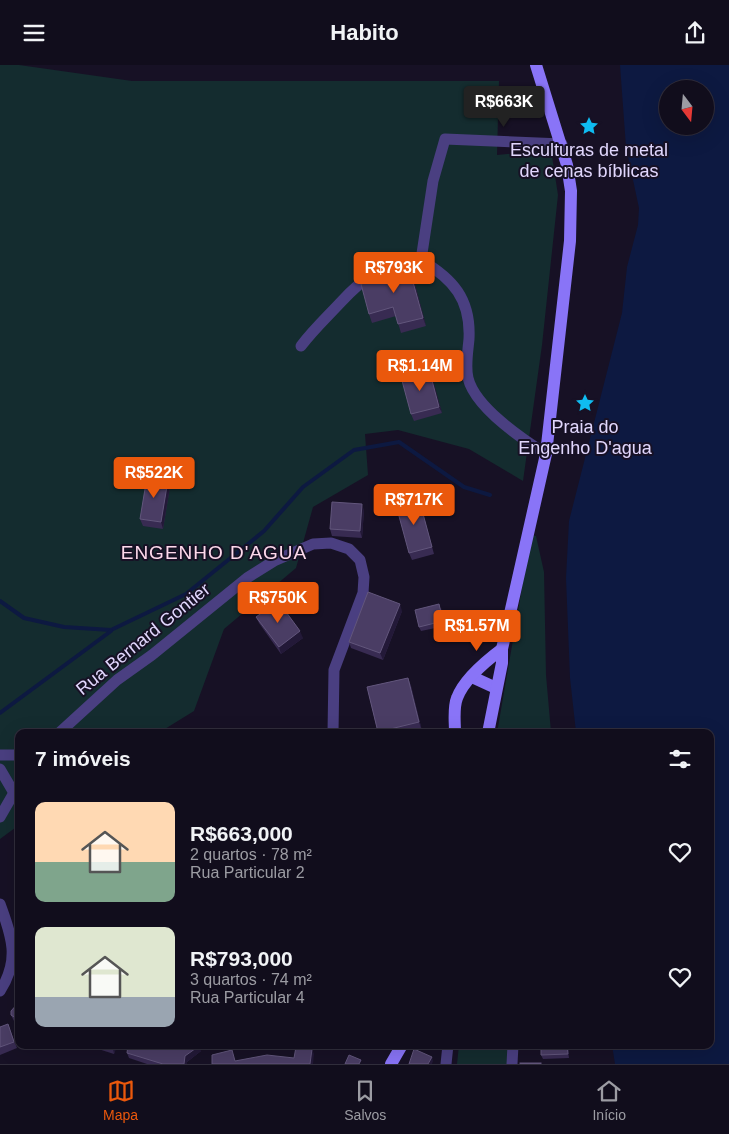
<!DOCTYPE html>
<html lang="pt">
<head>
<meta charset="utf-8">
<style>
	:root { --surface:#110d1c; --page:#1a1625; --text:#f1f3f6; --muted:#9c9ca3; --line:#302d3b; --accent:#ea580c }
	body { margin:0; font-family:Arial,sans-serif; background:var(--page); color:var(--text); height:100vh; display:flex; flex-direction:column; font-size:19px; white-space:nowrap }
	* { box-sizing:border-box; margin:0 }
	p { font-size:16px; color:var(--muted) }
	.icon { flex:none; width:28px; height:28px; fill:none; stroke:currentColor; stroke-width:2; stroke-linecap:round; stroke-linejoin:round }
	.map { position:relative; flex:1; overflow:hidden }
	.panel { position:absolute; left:15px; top:664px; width:699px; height:320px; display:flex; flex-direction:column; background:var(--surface); border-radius:10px; box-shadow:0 5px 20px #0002,0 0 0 1px var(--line) }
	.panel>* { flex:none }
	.needle { width:32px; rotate:164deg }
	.controls { position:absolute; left:659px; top:15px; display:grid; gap:10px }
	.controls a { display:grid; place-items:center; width:55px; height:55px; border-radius:50%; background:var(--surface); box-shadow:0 5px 20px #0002,0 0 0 1px var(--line); font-size:25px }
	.price { position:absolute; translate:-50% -42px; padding:0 11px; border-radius:5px; background:var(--accent); color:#fff; font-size:16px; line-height:32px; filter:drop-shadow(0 1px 2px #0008) }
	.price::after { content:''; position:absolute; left:50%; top:30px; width:15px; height:11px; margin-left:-8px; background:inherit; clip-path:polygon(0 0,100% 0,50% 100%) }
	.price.on { background:#222; color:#fff }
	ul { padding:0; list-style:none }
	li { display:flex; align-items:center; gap:15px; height:125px; padding:0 20px }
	li span { display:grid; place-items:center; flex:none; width:140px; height:100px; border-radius:10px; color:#555 }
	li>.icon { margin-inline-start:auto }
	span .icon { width:60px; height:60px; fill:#fffc; stroke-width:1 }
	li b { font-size:21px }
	h2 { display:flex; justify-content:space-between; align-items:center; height:60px; padding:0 20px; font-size:21px }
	header { display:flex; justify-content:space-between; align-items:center; height:65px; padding:0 20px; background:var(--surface); font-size:22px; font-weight:700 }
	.tabs { display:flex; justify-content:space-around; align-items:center; height:70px; border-top:1px solid var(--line); background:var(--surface); font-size:14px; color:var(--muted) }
	.tabs a { display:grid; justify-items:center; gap:2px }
	.tabs .on { color:var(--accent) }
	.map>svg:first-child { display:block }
	.green { fill:#142c2f }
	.water { fill:#0d1941; fill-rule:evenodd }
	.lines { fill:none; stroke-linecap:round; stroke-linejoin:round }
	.stream { stroke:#0d1941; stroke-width:4 }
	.street { stroke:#4a3f81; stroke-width:11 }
	.secondary { stroke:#8974f7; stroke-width:12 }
	.wall { fill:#382b52 }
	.shaded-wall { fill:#231938 }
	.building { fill:#4a3d64; stroke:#62567c }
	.labels { text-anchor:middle; stroke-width:4; stroke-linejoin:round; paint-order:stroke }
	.poi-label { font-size:18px; fill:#e1d7fd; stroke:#171125 }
	.street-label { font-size:18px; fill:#e1d7fd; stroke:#171125 }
	.neighbourhood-label { font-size:19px; letter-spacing:1px; fill:#fdd9eb; stroke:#171125 }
</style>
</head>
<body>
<header><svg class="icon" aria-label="menu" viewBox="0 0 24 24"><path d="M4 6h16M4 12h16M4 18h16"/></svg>Habito<svg class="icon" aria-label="share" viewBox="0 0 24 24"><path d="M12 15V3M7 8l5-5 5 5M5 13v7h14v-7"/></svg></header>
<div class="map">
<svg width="729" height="999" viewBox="0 0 729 999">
	<rect width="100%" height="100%" fill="#171125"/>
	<g class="green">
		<path d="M0 0H19L132 16H499L497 90 551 85 558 130 542 280 523 416 469 384 398 365 365 369 368 410 313 442 296 503 224 564 194 646 160 667 19 668V760L0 774Z"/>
		<path d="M531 470 536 471 544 507 546 610 551 667 497 668Z"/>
		<path d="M459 980H509L507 999H457Z"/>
	</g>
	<path class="water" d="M620 0H729V999H615L612 980H710V668L576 667 570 613 566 513 569 456 622 248 627 202 638 160 639 143 626 82ZM668 24H705V61H668Z"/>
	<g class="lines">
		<g class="stream">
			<path d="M0 536 24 553 64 562 111 565 186 529 264 466 303 422 354 385 399 377 464 422 490 430"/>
			<path d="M0 648 111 566"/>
		</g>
		<g class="street">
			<path d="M421 195C453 214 471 234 469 274 468 286 465 301 468 313 475 342 522 374 546 389"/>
			<path d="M421 195 433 116 445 74 562 79"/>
			<path d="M301 281C313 265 327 252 340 238 365 211 384 197 421 195"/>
			<path d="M59 668 117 615 152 590 247 513 274 496 313 479 331 478 349 484 360 495 364 512 363 528 334 605 333 668"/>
			<path d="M0 690H19"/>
			<path d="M0 704 14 728"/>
			<path d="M0 752 19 719"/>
			<path d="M0 839C12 872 20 895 0 926"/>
			<path d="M446 999 448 980"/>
			<path d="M512 999 513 980"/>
		</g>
		<g class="secondary">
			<path d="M472 612 496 623"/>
			<path d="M455 668C455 656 453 643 457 633 464 614 486 596 502 584"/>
			<path d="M488 668 502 598V584L546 389 570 176 571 126 567 100 536 0"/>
			<path d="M391 999 402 980"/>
		</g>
	</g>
	<g class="wall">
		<path d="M408 199 412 208 426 261 401 268 396 251 372 258 369 249 379 215Z"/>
		<path d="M429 304 442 348 414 356 411 349Z"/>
		<path d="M170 422 163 464 143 461 140 454Z"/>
		<path d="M421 441 434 489 412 495 409 488Z"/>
		<path d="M364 445 362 473 332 471 330 464Z"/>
		<path d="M441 543 445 561 421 566 419 562Z"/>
		<path d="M402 546 383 595 351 583 349 577Z"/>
		<path d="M256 552 303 573 281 589 259 558Z"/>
		<path d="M408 613 411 621 422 666 416 668H378L367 622Z"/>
		<path d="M19 937V960L14 956 11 950Z"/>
		<path d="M8 959 17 983 0 990V962Z"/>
		<path d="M92 980H117L114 989 92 982Z"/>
		<path d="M331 980H355V985H333Z"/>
		<path d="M466 980H500V984Z"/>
		<path d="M541 980H569V993L543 994 541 990Z"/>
		<path d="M201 986 187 997V999H147L129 993 127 988Z"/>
	</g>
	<g class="shaded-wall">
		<path d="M408 199 412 208 426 261 423 253Z"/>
		<path d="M429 304 432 311 442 348 439 342Z"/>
		<path d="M168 415 170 422 163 464 161 457Z"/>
		<path d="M362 439 364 445 362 473 360 466Z"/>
		<path d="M400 539 402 546 383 595 380 588Z"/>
		<path d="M300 566 303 573 281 589 279 582Z"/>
		<path d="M408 613 411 621 422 666 419 657Z"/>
		<path d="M114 980H117L114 989 113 984Z"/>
		<path d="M567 980H569V993L568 989Z"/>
		<path d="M199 981 201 986 187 997V999H184L185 991Z"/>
		<path d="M312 984 314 989 313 999H310Z"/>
		<path d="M432 992 433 996 432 999H428Z"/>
	</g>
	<g class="building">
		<path d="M408 199 423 253 398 259 393 242 369 249 361 219 379 215 377 207Z"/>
		<path d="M429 304 439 342 411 349 401 312Z"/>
		<path d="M147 412 168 415 161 457 140 454Z"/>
		<path d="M419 434 432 482 409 488 396 440Z"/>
		<path d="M332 437 362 439 360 466 330 464Z"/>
		<path d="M368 527 400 539 380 588 349 577Z"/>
		<path d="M278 536 300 566 279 582 256 552Z"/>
		<path d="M439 539 443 556 419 562 415 545Z"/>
		<path d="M408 613 419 657 378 667 367 622Z"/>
		<path d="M19 937V955L11 950V946Z"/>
		<path d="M8 959 14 977 0 982V962Z"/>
		<path d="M100 980H114L113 984Z"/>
		<path d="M128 980H198L199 981 185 991 184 999H163L127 988Z"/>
		<rect x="331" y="980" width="22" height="1"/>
		<path d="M541 980H567L568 989 541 990Z"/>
		<path d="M296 982 312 984 310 999H212V990L232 985 235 996 267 990 294 993Z"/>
		<path d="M414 984 432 992 428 999H409Z"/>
		<path d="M349 990 361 995 359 999H345Z"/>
		<rect x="520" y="998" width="21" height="1"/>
	</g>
	<defs>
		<g id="sight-bare" transform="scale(1.5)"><path d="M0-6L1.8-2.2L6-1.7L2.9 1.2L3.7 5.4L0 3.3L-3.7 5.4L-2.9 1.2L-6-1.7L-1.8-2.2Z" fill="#0fbcf1" stroke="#171125" stroke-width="2.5" paint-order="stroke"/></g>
	</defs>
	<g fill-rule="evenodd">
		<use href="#sight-bare" x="589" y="61"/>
		<use href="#sight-bare" x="585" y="338"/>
	</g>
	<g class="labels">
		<g class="poi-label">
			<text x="589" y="91">Esculturas de metal<tspan x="589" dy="21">de cenas bíblicas</tspan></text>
			<text x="585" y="368">Praia do<tspan x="585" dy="21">Engenho D'agua</tspan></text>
		</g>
		<g class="street-label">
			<text transform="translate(143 574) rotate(-39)" y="6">Rua Bernard Gontier</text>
		</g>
		<g class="neighbourhood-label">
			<text x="214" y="494">ENGENHO D'AGUA</text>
		</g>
	</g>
</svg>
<div class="controls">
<a><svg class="needle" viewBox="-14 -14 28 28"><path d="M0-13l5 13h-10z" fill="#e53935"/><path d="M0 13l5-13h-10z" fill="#9c9ca3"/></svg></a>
</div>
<b class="price on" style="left:504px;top:63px">R$663K</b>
<b class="price" style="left:394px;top:229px">R$793K</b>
<b class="price" style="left:420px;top:327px">R$1.14M</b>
<b class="price" style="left:154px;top:434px">R$522K</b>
<b class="price" style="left:414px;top:461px">R$717K</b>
<b class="price" style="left:278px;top:559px">R$750K</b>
<b class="price" style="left:477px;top:587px">R$1.57M</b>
<section class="panel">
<h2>7 imóveis<svg class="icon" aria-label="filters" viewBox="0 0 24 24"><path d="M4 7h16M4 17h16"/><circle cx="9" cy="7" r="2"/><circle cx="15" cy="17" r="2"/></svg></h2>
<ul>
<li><span style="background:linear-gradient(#ffd9b3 60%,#7fa58c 0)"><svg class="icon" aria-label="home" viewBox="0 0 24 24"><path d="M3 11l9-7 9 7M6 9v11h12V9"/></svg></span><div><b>R$663,000</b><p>2 quartos · 78 m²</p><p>Rua Particular 2</p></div><svg class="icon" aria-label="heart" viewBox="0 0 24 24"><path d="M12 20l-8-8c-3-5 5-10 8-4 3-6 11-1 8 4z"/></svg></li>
<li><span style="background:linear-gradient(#dfe7d0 70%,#9aa5b1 0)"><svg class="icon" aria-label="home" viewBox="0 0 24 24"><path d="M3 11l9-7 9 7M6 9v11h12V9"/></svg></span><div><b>R$793,000</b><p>3 quartos · 74 m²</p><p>Rua Particular 4</p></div><svg class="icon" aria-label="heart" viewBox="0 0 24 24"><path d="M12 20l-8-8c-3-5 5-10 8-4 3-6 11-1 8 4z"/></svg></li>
</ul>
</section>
</div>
<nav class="tabs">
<a class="on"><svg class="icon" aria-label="map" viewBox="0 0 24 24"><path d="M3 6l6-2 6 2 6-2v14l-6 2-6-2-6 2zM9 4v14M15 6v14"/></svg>Mapa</a>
<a><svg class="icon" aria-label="saved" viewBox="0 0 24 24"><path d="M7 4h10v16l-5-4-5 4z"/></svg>Salvos</a>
<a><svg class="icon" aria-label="home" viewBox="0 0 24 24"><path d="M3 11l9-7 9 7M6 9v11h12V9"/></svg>Início</a>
</nav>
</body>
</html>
